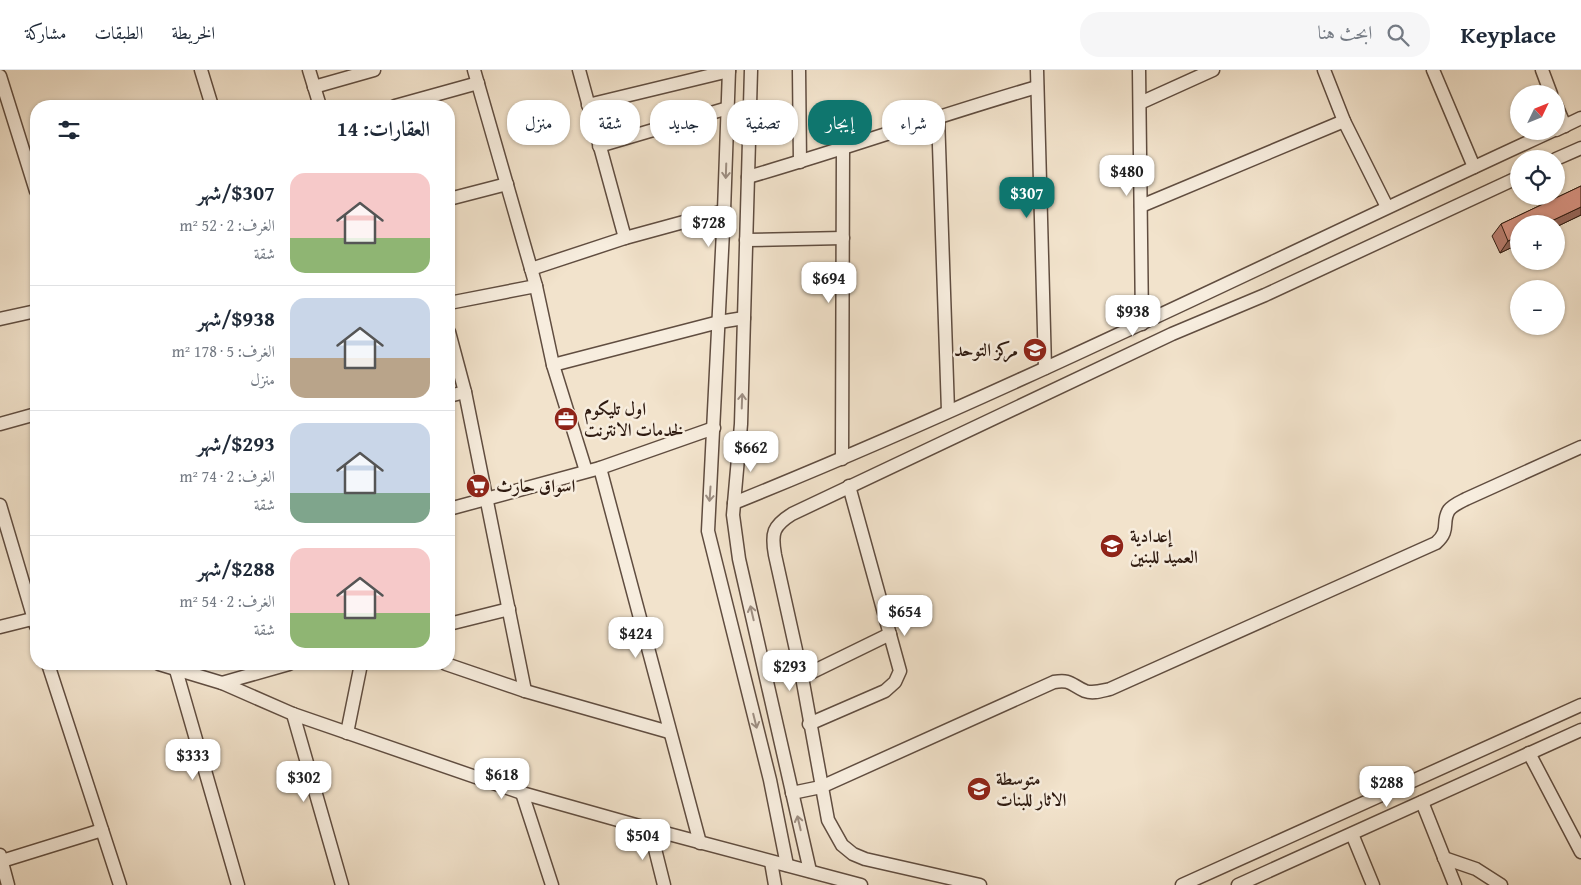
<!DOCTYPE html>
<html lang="ar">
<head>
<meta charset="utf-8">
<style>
	:root { --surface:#fff; --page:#f6f6f7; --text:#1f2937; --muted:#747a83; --line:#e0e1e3; --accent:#0f766e }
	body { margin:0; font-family:"Gentium Book Plus",Amiri,serif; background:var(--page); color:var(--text); direction:rtl; height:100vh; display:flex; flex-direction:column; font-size:19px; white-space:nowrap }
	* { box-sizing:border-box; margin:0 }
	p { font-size:16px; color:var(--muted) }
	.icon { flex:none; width:28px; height:28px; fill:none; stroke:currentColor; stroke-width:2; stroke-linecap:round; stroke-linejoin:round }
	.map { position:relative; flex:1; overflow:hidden; direction:ltr }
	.details { position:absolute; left:30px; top:30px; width:425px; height:570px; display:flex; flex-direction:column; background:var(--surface); border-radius:20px; box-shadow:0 1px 4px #0004; direction:rtl }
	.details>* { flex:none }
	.guide { position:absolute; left:470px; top:30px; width:475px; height:45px; direction:rtl; display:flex; gap:10px }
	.needle { width:32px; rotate:47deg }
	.tools { position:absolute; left:1510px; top:15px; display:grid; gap:10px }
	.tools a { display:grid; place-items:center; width:55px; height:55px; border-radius:50%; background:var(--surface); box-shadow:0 1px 4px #0004; font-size:25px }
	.price { position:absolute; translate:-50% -42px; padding:0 11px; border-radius:10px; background:#fff; color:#222; font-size:16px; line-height:32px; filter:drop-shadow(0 1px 2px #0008) }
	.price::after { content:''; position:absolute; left:50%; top:30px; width:15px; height:11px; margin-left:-8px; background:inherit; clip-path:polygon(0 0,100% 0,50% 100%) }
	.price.selected { background:var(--accent); color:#fff }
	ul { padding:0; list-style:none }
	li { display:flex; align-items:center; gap:15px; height:125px; padding:0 25px }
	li+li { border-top:1px solid var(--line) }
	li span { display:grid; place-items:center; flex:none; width:140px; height:100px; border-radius:15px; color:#555 }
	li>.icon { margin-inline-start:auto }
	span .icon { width:60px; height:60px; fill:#fffc; stroke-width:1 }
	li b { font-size:21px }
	h2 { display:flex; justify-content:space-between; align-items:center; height:60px; padding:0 25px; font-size:21px }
	.chip { padding:0 18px; border-radius:20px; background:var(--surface); box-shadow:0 1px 4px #0004; font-size:18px; line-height:45px }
	.chip.selected { background:var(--accent); color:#fff }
	header { display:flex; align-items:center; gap:30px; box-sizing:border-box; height:70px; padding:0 25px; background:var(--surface); border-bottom:1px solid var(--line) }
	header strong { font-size:24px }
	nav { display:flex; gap:28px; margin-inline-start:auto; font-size:18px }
	.search { width:350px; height:45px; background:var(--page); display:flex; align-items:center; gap:12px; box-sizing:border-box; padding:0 18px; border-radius:20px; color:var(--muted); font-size:19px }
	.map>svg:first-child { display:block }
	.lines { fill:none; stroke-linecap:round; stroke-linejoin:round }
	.minor-casing { stroke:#604d40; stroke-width:15 }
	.minor { stroke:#f7edde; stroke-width:12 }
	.wall { fill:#ba7e70; stroke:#2f1b11 }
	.shaded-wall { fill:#97675b; stroke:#2f1b11 }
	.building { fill:#d89382; stroke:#2f1b11 }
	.oneway { stroke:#9d8e82 }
	.labels { text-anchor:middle; stroke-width:5; stroke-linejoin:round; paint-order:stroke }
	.poi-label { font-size:18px; font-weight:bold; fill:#2f1b11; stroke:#f7edde; text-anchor:start }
</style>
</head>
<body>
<header>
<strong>Keyplace</strong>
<div class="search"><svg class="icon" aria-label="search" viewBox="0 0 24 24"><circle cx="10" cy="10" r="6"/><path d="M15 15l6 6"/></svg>ابحث هنا</div>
<nav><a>الخريطة</a><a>الطبقات</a><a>مشاركة</a></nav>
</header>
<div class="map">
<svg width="1581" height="815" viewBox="0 0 1581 815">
	<rect width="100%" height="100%" fill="#f2e3cc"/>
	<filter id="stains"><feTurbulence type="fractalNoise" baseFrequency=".004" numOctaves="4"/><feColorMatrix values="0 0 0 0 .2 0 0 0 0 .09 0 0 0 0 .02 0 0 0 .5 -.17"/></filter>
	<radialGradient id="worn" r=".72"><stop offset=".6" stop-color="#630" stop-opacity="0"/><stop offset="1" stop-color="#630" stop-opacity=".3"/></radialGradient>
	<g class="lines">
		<g class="minor-casing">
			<g id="minor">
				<path d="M201 0 212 36"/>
				<path d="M309 0 320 36"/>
				<path d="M474 0 536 216 553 295 586 401"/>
				<path d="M579 0 625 168"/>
				<path d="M729 0 724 141 708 461 770 710 787 795"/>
				<path d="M751 0 741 354 733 445 739 489 810 801"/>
				<path d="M799 0 800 92"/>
				<path d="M1037 0 1045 298"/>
				<path d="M1139 0 1142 254"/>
				<path d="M1324 0 1344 51 1387 137"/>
				<path d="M1433 0 1474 97"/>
				<path d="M1542 0 1551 24"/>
				<path d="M0 6 36 121"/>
				<path d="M314 17 374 0"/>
				<path d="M1140 33 1213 0"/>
				<path d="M588 35 729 1"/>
				<path d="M1556 35 1565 56"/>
				<path d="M395 36 478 13"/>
				<path d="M938 46 948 341"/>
				<path d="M1556 60 1581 48"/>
				<path d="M599 76 728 38"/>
				<path d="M1556 89 1581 78"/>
				<path d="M748 107C845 79 940 45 1037 17"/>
				<path d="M449 129 507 114"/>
				<path d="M1141 136 1344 51"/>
				<path d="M746 170 843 168"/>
				<path d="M531 199 625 168 724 141"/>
				<path d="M449 233 536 216"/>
				<path d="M0 249 36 241"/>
				<path d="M449 262 465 322 525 621"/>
				<path d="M553 295 719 252 744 248"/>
				<path d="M449 326 465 322"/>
				<path d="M0 354 36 344"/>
				<path d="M842 389 843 79"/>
				<path d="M600 398 700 773"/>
				<path d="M734 433C1012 321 1280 186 1552 61"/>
				<path d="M0 435 36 556"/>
				<path d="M449 439 600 398 714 358"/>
				<path d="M449 554 509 539"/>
				<path d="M0 557 36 548"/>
				<path d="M48 594 120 815"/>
				<path d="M159 594 222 613 293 644 522 723 650 759 861 815"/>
				<path d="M446 594 525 621 669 662"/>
				<path d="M176 600 238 815"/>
				<path d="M802 607 890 564"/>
				<path d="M222 613 289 594"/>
				<path d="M293 644 342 815"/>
				<path d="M809 654 885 621 895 612 900 601 849 416"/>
				<path d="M347 663 361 594"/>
				<path d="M1529 683 1581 782"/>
				<path d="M522 723 552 815"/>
				<path d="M792 723 821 717 1054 612C1071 609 1071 615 1085 621 1093 624 1101 621 1110 619L1436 473C1451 460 1441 452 1449 440 1453 435 1460 432 1466 429L1581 377"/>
				<path d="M1422 732 1455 815"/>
				<path d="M650 759 664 815"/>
				<path d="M1352 764 1373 815"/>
				<path d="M0 785 8 815"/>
				<path d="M1444 788 1476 799 1501 815"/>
				<path d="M2 791 102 760"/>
				<path d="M771 792 775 815"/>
				<path d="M980 815 865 789 853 784 842 775 828 750 802 607 775 485C771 463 773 456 792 444L1172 264 1265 225 1519 107"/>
				<path d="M1182 815 1581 635"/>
				<path d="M1238 815 1581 660"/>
			</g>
		</g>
		<use href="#minor" class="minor"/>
	</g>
	<path class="wall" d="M1581 116V145L1556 157V154L1519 174 1500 183 1492 166 1501 154Z"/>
	<g class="shaded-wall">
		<path d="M1581 137V145L1556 157V154H1545Z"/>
		<path d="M1519 166V174L1500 183 1508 171Z"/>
	</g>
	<path class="building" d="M1581 116V137L1545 154H1519V166L1508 171 1501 154Z"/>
	<defs><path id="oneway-shaft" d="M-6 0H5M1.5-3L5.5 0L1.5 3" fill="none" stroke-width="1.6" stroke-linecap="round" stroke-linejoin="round" transform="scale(1.25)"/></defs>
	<g class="oneway">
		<use href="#oneway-shaft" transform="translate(726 101) rotate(92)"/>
		<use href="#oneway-shaft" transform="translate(742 331) rotate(-88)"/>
		<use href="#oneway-shaft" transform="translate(710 424) rotate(94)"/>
		<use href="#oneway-shaft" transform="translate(752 543) rotate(-103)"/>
		<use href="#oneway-shaft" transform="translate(755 651) rotate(76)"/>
		<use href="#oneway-shaft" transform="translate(799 753) rotate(-103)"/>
	</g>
	<defs>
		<g id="school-disc" transform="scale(1.25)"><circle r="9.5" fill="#8f2418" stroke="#f7edde"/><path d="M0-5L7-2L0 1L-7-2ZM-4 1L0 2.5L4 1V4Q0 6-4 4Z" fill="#fff"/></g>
		<g id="office-disc" transform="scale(1.25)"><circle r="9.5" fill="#8f2418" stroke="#f7edde"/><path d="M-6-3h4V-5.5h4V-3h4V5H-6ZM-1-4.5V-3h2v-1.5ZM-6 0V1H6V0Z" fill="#fff"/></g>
		<g id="supermarket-disc" transform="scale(1.25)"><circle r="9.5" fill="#8f2418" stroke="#f7edde"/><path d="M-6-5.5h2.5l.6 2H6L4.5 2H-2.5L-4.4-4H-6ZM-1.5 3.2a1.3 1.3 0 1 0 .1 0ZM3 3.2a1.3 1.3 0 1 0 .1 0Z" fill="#fff"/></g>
	</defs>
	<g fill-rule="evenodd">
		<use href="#school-disc" x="1035" y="280"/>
		<use href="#office-disc" x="566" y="349"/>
		<use href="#supermarket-disc" x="478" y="416"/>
		<use href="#school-disc" x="1112" y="476"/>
		<use href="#school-disc" x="979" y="719"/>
	</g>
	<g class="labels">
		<g class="poi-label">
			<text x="1018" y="286" text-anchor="end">مركز التوحد</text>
			<text x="584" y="345">اول تليكوم<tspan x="584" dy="21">لخدمات الانترنت</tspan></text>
			<text x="496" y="422">اسواق حارث</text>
			<text x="1130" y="472">إعدادية<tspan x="1130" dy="21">العميد للبنين</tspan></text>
			<text x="996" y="715">متوسطة<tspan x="996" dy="21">الاثار للبنات</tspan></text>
		</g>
	</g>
	<rect width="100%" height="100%" filter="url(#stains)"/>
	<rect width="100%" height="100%" fill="url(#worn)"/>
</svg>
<div class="tools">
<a><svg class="needle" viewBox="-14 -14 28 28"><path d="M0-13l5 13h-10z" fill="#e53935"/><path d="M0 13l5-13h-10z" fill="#747a83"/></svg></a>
<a><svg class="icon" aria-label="locate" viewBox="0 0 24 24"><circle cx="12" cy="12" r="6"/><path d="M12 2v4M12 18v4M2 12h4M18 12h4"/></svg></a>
<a>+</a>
<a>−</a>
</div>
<b class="price" style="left:1127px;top:127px">$480</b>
<b class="price selected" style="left:1027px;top:149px">$307</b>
<b class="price" style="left:709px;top:178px">$728</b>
<b class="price" style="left:829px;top:234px">$694</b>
<b class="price" style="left:1133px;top:267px">$938</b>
<b class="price" style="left:751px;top:403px">$662</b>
<b class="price" style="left:905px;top:567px">$654</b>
<b class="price" style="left:636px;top:589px">$424</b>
<b class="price" style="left:790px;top:622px">$293</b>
<b class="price" style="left:193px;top:711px">$333</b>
<b class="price" style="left:502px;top:730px">$618</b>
<b class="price" style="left:304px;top:733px">$302</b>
<b class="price" style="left:1387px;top:738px">$288</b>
<b class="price" style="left:643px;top:791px">$504</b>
<div class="guide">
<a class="chip">شراء</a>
<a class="chip selected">إيجار</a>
<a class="chip">تصفية</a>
<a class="chip">جديد</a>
<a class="chip">شقة</a>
<a class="chip">منزل</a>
</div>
<section class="details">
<h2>العقارات: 14<svg class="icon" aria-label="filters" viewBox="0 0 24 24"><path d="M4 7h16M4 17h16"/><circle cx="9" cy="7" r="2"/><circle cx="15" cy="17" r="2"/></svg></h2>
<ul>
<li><span style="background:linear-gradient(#f6c9c9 65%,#8fb573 0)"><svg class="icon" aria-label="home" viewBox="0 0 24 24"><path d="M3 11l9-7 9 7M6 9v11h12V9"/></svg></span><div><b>$307/شهر</b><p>الغرف: 2 · 52 m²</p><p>شقة</p></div></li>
<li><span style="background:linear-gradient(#c9d6e8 60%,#b9a48a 0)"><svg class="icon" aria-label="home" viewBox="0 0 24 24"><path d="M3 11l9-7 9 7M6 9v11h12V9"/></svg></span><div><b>$938/شهر</b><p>الغرف: 5 · 178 m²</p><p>منزل</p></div></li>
<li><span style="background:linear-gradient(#c9d6e8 70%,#7fa58c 0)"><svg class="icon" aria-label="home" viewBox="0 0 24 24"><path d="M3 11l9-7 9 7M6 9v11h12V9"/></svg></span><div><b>$293/شهر</b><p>الغرف: 2 · 74 m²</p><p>شقة</p></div></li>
<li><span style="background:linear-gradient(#f6c9c9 65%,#8fb573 0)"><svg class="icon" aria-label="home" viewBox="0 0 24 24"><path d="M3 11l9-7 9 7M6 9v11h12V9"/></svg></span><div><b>$288/شهر</b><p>الغرف: 2 · 54 m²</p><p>شقة</p></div></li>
</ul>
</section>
</div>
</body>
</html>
